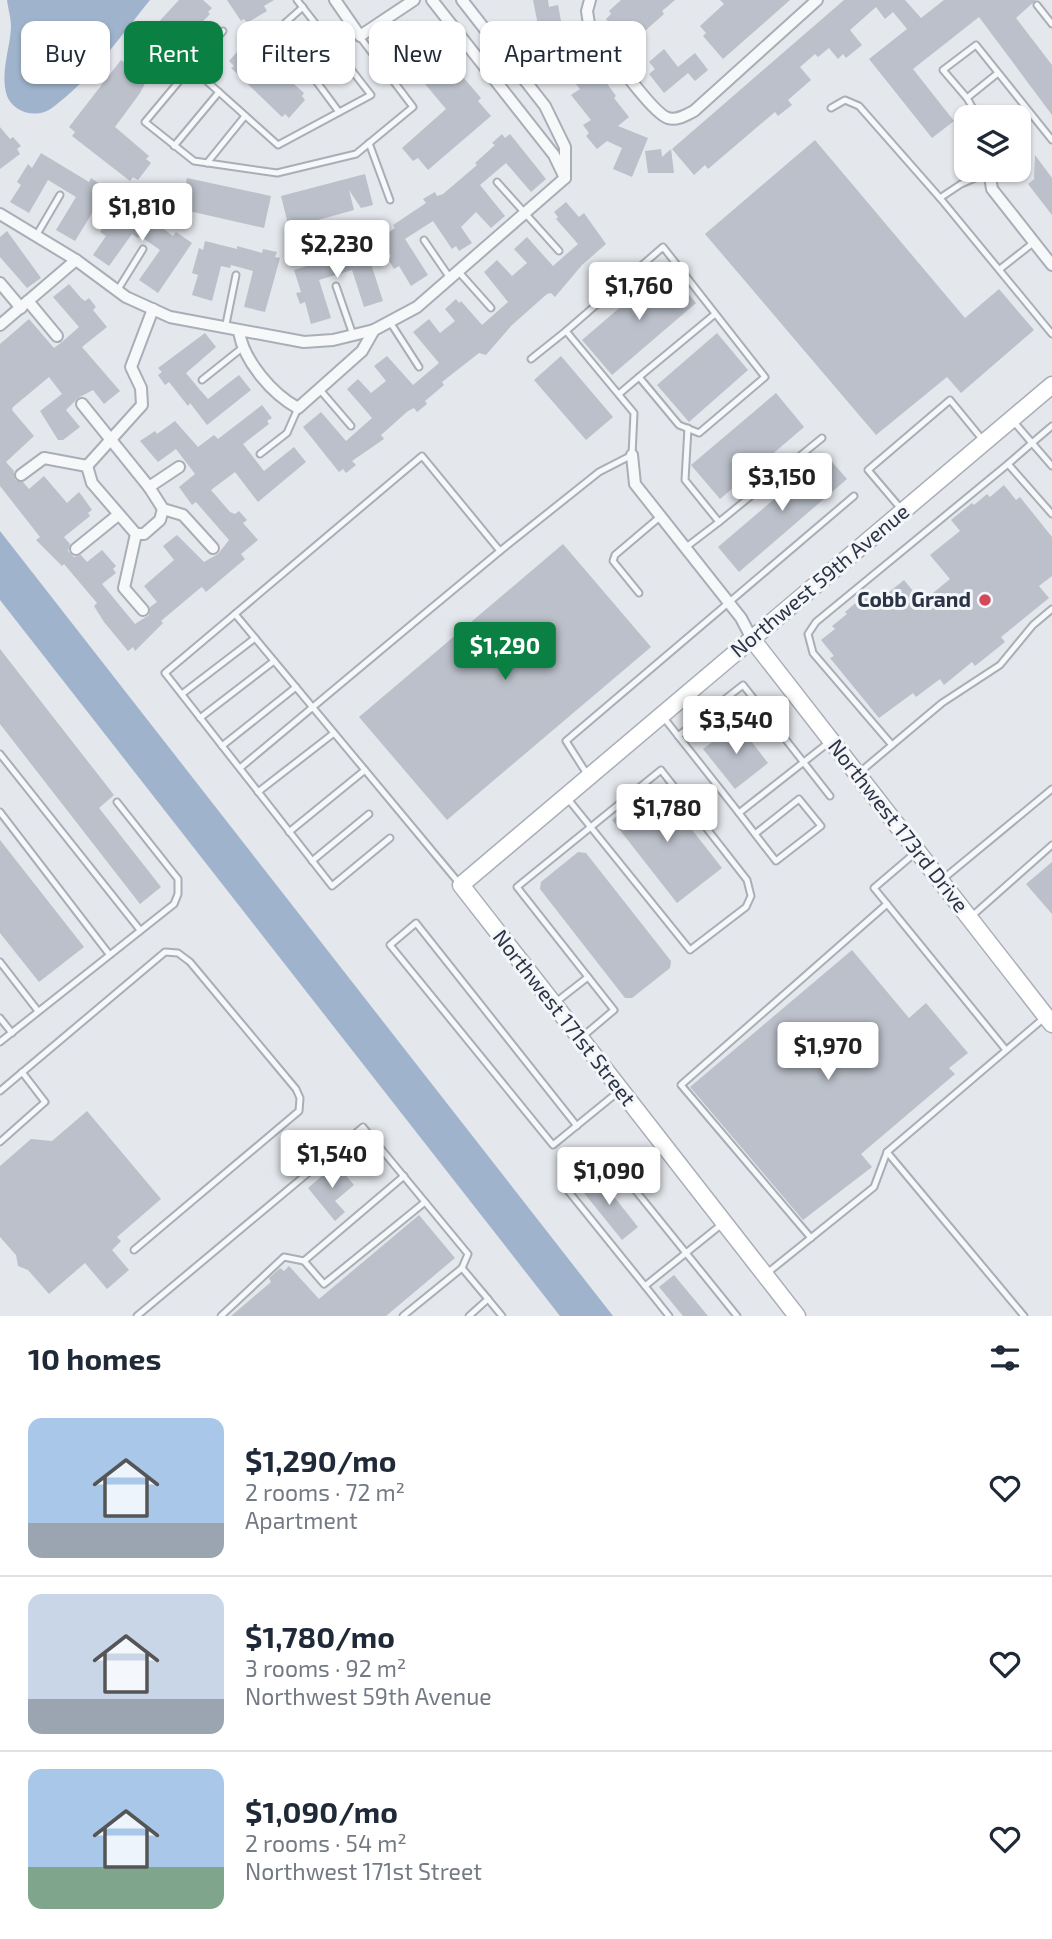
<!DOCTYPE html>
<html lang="en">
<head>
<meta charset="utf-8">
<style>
	:root { --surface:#fff; --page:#f6f6f7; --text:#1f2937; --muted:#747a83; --line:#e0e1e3; --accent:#0b8043 }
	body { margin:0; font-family:"Exo 2",sans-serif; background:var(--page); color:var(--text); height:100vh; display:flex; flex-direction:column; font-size:26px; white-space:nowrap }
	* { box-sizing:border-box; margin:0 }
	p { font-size:23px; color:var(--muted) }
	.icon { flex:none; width:38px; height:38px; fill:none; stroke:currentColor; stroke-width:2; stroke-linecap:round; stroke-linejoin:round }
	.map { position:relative; height:1316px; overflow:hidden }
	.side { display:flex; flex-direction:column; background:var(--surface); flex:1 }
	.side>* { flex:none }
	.top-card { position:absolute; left:21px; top:21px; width:700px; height:63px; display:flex; gap:14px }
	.fabs { position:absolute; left:954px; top:105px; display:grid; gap:14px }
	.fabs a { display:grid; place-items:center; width:77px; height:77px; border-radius:14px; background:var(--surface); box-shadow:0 2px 5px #0004; font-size:35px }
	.price { position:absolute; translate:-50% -60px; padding:0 16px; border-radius:7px; background:#fff; color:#222; font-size:23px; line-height:46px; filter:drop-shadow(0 2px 4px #0008) }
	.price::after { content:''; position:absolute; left:50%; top:42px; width:21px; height:16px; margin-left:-10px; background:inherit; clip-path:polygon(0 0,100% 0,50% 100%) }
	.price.current { background:var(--accent); color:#fff }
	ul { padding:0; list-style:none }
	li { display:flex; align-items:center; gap:21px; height:175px; padding:0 28px }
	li+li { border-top:2px solid var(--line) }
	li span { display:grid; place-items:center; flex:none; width:196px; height:140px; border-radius:14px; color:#555 }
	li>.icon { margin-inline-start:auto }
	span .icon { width:84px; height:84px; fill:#fffc; stroke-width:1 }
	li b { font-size:30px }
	h2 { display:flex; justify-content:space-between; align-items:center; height:84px; padding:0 28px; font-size:30px }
	.chip { padding:0 24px; border-radius:14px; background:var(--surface); box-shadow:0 2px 5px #0004; font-size:24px; line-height:63px }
	.chip.current { background:var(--accent); color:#fff }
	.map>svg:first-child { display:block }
	.water { fill:#9fb4cc }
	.building { fill:#bbc0ca }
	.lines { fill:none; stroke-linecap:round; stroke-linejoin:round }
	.lane-casing { stroke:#a9aeb7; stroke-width:9 }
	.street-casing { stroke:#a9aeb7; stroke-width:14 }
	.secondary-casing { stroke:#a9aeb7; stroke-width:19 }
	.lane { stroke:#f7f8fa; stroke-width:5 }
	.street { stroke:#f7f8fa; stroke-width:10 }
	.secondary { stroke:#fff; stroke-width:16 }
	.poi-dot { fill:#d1495b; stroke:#f4f6f9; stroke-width:2.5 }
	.labels { text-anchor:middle; stroke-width:6; stroke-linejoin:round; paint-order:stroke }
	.street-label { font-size:21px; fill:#2b3445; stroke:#f4f6f9 }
	.poi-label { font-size:21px; font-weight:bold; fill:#2b3445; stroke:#f4f6f9; text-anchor:end }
</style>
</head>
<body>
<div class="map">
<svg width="1052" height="1316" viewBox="0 0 1052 1316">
	<rect width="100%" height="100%" fill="#e4e7ec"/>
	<g class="water">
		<path d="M7 0H150C121 36 90 80 52 108 37 119 14 113 7 96 0 72 10 50 11 27 11 18 8 8 7 0Z"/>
		<path d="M0 531 613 1316H560L0 600Z"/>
	</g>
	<g class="building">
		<path d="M179 0H203L212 8 208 12 210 14 163 63 160 60 153 68 140 93 115 127 149 156 146 159 151 163 138 180 133 177 130 181 72 136 75 132 69 127 121 60 126 64 143 45 140 42Z"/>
		<path d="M227 0H274L264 6 267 11 247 23 244 19 241 21Z"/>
		<path d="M533 0H548L549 7 558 5 561 21 538 25Z"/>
		<path d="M621 0H675L662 11 664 14 628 46 606 19 611 14 609 11Z"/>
		<path d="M720 0H790L723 59 703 36 706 33 700 26 724 4Z"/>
		<path d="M844 0H905L921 18 944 0H1036L1016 18 1052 65V115L979 17 913 69 954 121 932 138 869 59 907 29 893 12 885 19 876 7 850 30 862 45 846 58 843 54 838 59 829 48 818 57 815 54 800 67 811 80 788 100 792 105 778 116 775 112 708 169 705 165 694 175 672 149Z"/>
		<path d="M563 23 608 81 606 82 616 96 614 98 629 117 618 126 648 138 632 177 613 169 622 148 607 141 597 149 586 136 589 133 583 125 591 120 571 95 580 89 571 78 574 75 562 59 548 70 538 56 542 53 536 45Z"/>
		<path d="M244 44 248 47 250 45 304 93 302 96 305 100 289 118 285 114 282 117 231 68 234 66 229 61Z"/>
		<path d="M664 49 678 67 695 53 708 70 695 81 688 73 664 93 649 74 655 69 649 62Z"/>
		<path d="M440 50 481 98 478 101 491 116 428 170 418 158 413 161 402 148 446 109 415 72Z"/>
		<path d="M0 127 10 139 13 137 21 146 17 149 20 154 0 169Z"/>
		<path d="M502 134 505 138 510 134 546 179 531 192 506 163 480 185 505 216 491 228 476 212 461 227 472 243 459 251 456 246 452 249 433 221 405 239 428 275 411 286 399 266 394 269 388 259 391 256 380 238 395 228 393 225 426 203 423 199 435 192 437 196 443 194 477 165 475 163 495 145 492 143Z"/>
		<path d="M815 140 965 318 999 289 1034 330 961 393 947 377 876 435 705 234Z"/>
		<path d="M661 149 662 157 671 149 674 173H648L645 151Z"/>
		<path d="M41 153 89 182 91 178 103 186 101 190 105 192 75 241 56 230 76 197 48 180 29 213 10 202 21 185 17 182 28 164 32 168Z"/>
		<path d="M1035 155 1052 178V215L1028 184 1034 179Z"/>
		<path d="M365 174 373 205 361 208 349 190 354 210 289 228 281 196Z"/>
		<path d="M187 178 271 196 264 228 180 209Z"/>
		<path d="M123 198 173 236 176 232 192 243 158 293 139 280 160 250 140 236 138 238 132 234 109 266 93 255 106 236 100 232Z"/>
		<path d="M566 202 579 217 584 213 606 244 582 265 555 297 551 293 547 294 512 325 486 355 479 353 442 382 444 385 425 401 427 404 417 412 414 408 408 411 381 435 384 439 352 461 356 465 346 473 343 469 339 472 303 427 321 412 346 441 372 418 347 389 358 379 371 393 386 381 374 366 387 356 413 385 439 363 413 332 429 319 440 333 455 321 445 309 456 299 459 303 461 301 482 325 508 302 484 272 497 260 512 276 527 263 514 249 527 237 553 266 578 244 556 219 558 217 554 212Z"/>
		<path d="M7 231 41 278 27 288 0 257V237Z"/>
		<path d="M205 241 237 249V246L262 253 263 249 277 252 275 257 280 258 265 312 244 307 253 271 231 265 230 268 221 266 212 301 192 295 198 275 192 273 199 248 203 250Z"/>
		<path d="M358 243 360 247 365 245 383 301 364 307 352 270 319 280 331 318 311 324 305 302 300 304 296 293 301 292 294 270 327 260 326 257Z"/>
		<path d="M666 268 696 303 612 375 582 340Z"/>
		<path d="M69 284 81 298 85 301 89 298 96 307 93 310 107 327 82 347 120 391 104 404 93 390 78 398 66 410 80 427 63 440H58L40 411 62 394 49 377 13 407 12 410 34 436 6 462 14 471 15 480 23 482 29 489 44 476 67 503 79 492 85 500 92 510 88 513 90 516 64 537 70 544 68 551 74 557 81 555 87 562 102 550 116 566 113 569 116 573 102 584 135 624 149 615 150 607 157 602 144 586 174 560 163 546 177 535 204 562 218 554 229 540 196 502 192 505 179 487 195 474 176 449 158 462 140 441 155 431 157 434 175 421 198 447 214 435 218 439 262 405 272 418 267 421 269 424 243 444 264 471 294 447 306 462 258 502 235 472 211 490 230 512 235 514 239 511 247 520 243 523 258 540 241 554 245 559 206 592 202 587 199 589 161 621 163 623 135 651 133 647 128 651 104 622 94 606 97 603 64 564 62 566 36 540 40 537 0 486V344L29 319 54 348 62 342 79 327 53 297Z"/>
		<path d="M205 333 216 347 186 373 200 390 208 399 239 375 251 390 207 425 190 403 188 406 169 382 165 385 158 375 162 372 158 368Z"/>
		<path d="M717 333 748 370 689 422 657 385Z"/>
		<path d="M561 356 613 417 586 440 534 380Z"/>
		<path d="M776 393 804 427 720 499 691 465Z"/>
		<path d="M826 455 847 479 739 572 718 547Z"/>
		<path d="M1004 485 1016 500 1020 497 1052 537V576L1039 586 1049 598 1001 637 1005 642 975 666 972 662 944 685 940 679 916 697 913 693 879 718 830 658 834 656 821 640 835 629 832 626 847 614 845 612 865 595 873 605 904 580 922 602 950 579 930 555 960 531 951 520 972 503 974 505 987 494 990 497Z"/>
		<path d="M563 544 651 647 447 820 359 717Z"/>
		<path d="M0 649 114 795 99 808 161 887 140 904 0 724Z"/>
		<path d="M737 723 768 763 735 789 703 749Z"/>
		<path d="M657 785 722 868 677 903 612 820Z"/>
		<path d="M0 840 84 947 39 982 0 933Z"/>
		<path d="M578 852 586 853 671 961 670 968 632 998H625L540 889 541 882Z"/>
		<path d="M1052 862V914L1026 884Z"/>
		<path d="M852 950 909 1018 926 1003 968 1053 949 1068 955 1074 861 1154 872 1167 803 1220 690 1087Z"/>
		<path d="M87 1111 161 1199 117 1237 121 1241 112 1250 129 1270 107 1289 85 1263 49 1294 28 1270 18 1266 16 1255 0 1237V1166L31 1139 52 1141Z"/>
		<path d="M336 1164 354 1185 335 1201 345 1212 335 1221 308 1188Z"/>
		<path d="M596 1174 638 1227 622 1240 580 1188Z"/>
		<path d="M419 1215 455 1258 386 1316H231L271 1282 269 1278 280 1268 284 1271 289 1266 319 1299Z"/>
		<path d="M674 1275 708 1316H683L659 1287Z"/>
	</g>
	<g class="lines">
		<g class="lane-casing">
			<g id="lane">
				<path d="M1037 5 1052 24"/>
				<path d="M303 7 285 23 282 35 339 112"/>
				<path d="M223 31 191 67 278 145 371 95 297 0"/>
				<path d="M191 67 145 122 194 161 277 173 356 154 413 107 360 37"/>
				<path d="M384 69 430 35"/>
				<path d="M998 73 967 98 943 70 976 45 1052 140"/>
				<path d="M967 98 978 117"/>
				<path d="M831 108 845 100 859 106 940 198 1052 334"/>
				<path d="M369 143 390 200"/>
				<path d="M174 146 219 92"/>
				<path d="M207 163 245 116"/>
				<path d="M497 182 559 251"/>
				<path d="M940 198 961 184 989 172"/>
				<path d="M36 236 60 195"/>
				<path d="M424 240 450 278"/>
				<path d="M1000 269 1033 243"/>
				<path d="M458 271 491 308"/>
				<path d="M336 286 353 335"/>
				<path d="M117 291 143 249"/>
				<path d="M390 322 419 367"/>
				<path d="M225 329 236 275"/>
				<path d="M531 359 566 331"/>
				<path d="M639 377 715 314"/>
				<path d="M202 380 242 348"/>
				<path d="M321 391 351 426"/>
				<path d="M1014 422 1032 443 1008 464 1052 514"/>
				<path d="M1052 426 1032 443 1052 466"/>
				<path d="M688 428 685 480 719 522 822 438"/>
				<path d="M260 454 287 433 298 408"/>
				<path d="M902 510 868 470 950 400 982 439"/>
				<path d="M685 548 719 522"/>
				<path d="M500 551 599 472 632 455 634 413 566 331 663 247 765 377 699 433 679 425 639 377 619 394"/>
				<path d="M639 593 613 561 615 555 661 516"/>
				<path d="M235 614 165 673 332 886 390 838"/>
				<path d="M182 694 255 638"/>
				<path d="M200 718 274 661"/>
				<path d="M664 718 739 813 828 743"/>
				<path d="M678 736 743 685 830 796"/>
				<path d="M892 745 813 653 808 634 816 622 1008 464"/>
				<path d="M222 746 296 687"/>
				<path d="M0 754 140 930"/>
				<path d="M240 768C326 696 413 623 500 551L422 456 235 614C309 703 384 793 459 883"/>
				<path d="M860 772 942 703 1000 665 1033 625 1052 609"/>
				<path d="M587 774 566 741 854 496"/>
				<path d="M258 792 334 733"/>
				<path d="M568 799 690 950 746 907 751 896 747 880 661 770 517 887 614 1010 582 1037"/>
				<path d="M0 812 109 954"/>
				<path d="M739 813 755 834 799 799 821 826 776 861 755 834"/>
				<path d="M289 832 365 770"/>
				<path d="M915 853 874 888 1006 1050"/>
				<path d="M312 861 369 814"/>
				<path d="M943 879 1052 789"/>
				<path d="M972 916 1052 845"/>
				<path d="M0 962 38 1011"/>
				<path d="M556 1002 588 977"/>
				<path d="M0 1018 12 1033"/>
				<path d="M0 1042 174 904 178 894V879L117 802"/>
				<path d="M0 1091 165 952 178 953 190 962 296 1089 300 1098 299 1111 134 1250"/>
				<path d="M577 1126 416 923 390 945 553 1145 618 1092"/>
				<path d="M0 1142 45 1102 22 1072"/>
				<path d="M887 1152 1024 1316"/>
				<path d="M811 1238 681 1085 887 904"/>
				<path d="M304 1261 324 1284 425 1202"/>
				<path d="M766 1274 874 1187 887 1152 1044 1018"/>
				<path d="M645 1286 565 1187 606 1154 737 1316"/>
				<path d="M137 1316 363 1127 468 1254 462 1268"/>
				<path d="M221 1316 284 1257 304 1261 404 1176"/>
				<path d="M403 1316 462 1268 488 1299"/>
				<path d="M469 1316 488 1299 502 1316"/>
				<path d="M669 1316 645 1286 722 1224"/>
			</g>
		</g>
		<g class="street-casing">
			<g id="street">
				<path d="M335 0 360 36 414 0"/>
				<path d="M432 0 554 155 565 178"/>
				<path d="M462 0 545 106 565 147V175"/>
				<path d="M590 0 587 11 589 24C602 41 651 113 668 118 677 121 686 115 694 111L817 0"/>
				<path d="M989 170 992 189 1052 265"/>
				<path d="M0 214 76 260 126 297 170 317 304 342 333 340 374 330"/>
				<path d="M0 283 21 308"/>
				<path d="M28 301 57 336"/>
				<path d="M0 325 76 260"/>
				<path d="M239 332C244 361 272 394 298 408L362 351 374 330 417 307 565 178"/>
				<path d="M82 404 149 487 163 509 183 515 213 548"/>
				<path d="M632 455 635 484 741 618 752 639"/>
				<path d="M87 466 142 405 141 388 131 367 153 309"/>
				<path d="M87 466 92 483 136 534 124 588 143 610"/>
				<path d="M21 475 44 458 87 466"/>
				<path d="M149 487 179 467"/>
				<path d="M136 534H144L160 520 163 509"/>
				<path d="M76 549 118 515"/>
			</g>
		</g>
		<g class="secondary-casing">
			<g id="secondary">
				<path d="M752 639 1052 1024"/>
				<path d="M797 1316 461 885 1052 385"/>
			</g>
		</g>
		<use href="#lane" class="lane"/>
		<use href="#street" class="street"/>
		<use href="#secondary" class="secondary"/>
	</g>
	<circle class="poi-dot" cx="985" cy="600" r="7"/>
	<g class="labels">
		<g class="street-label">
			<text transform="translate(820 581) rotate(-40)" y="7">Northwest 59th Avenue</text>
			<text transform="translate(898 826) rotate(52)" y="7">Northwest 173rd Drive</text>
			<text transform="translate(564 1018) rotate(52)" y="7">Northwest 171st Street</text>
		</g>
		<g class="poi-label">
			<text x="971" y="607">Cobb Grand</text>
		</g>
	</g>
</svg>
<div class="fabs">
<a><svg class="icon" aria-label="layers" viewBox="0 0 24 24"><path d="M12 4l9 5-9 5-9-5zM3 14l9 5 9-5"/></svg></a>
</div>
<b class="price" style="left:142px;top:243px">$1,810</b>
<b class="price" style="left:337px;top:280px">$2,230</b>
<b class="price" style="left:639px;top:322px">$1,760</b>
<b class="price" style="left:782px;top:513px">$3,150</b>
<b class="price current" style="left:505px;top:682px">$1,290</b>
<b class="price" style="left:736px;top:756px">$3,540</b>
<b class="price" style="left:667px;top:844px">$1,780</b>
<b class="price" style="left:828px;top:1082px">$1,970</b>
<b class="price" style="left:332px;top:1190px">$1,540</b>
<b class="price" style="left:609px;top:1207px">$1,090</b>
<div class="top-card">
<a class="chip">Buy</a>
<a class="chip current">Rent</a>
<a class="chip">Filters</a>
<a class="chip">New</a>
<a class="chip">Apartment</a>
</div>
</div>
<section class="side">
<h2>10 homes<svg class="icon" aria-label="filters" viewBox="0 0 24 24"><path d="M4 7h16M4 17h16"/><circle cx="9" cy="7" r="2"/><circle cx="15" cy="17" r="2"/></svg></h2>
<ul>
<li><span style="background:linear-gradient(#a9c7e8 75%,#9aa5b1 0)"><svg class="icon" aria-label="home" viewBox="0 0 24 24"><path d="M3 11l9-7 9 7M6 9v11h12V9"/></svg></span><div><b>$1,290/mo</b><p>2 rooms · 72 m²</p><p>Apartment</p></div><svg class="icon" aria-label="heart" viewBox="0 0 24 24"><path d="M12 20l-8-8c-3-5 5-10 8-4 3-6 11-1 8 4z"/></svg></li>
<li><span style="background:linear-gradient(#c9d6e8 75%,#9aa5b1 0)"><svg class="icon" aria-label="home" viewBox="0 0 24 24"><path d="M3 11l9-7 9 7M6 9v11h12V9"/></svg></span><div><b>$1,780/mo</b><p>3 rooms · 92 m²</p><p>Northwest 59th Avenue</p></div><svg class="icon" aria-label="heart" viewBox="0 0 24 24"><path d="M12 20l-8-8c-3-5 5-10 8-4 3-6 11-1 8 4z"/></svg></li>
<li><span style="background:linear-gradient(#a9c7e8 70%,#7fa58c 0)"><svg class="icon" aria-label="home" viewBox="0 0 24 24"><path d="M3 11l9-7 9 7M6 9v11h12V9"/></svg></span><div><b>$1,090/mo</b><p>2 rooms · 54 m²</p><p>Northwest 171st Street</p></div><svg class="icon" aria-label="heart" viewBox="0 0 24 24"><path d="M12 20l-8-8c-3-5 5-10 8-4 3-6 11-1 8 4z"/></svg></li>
</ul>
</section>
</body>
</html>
